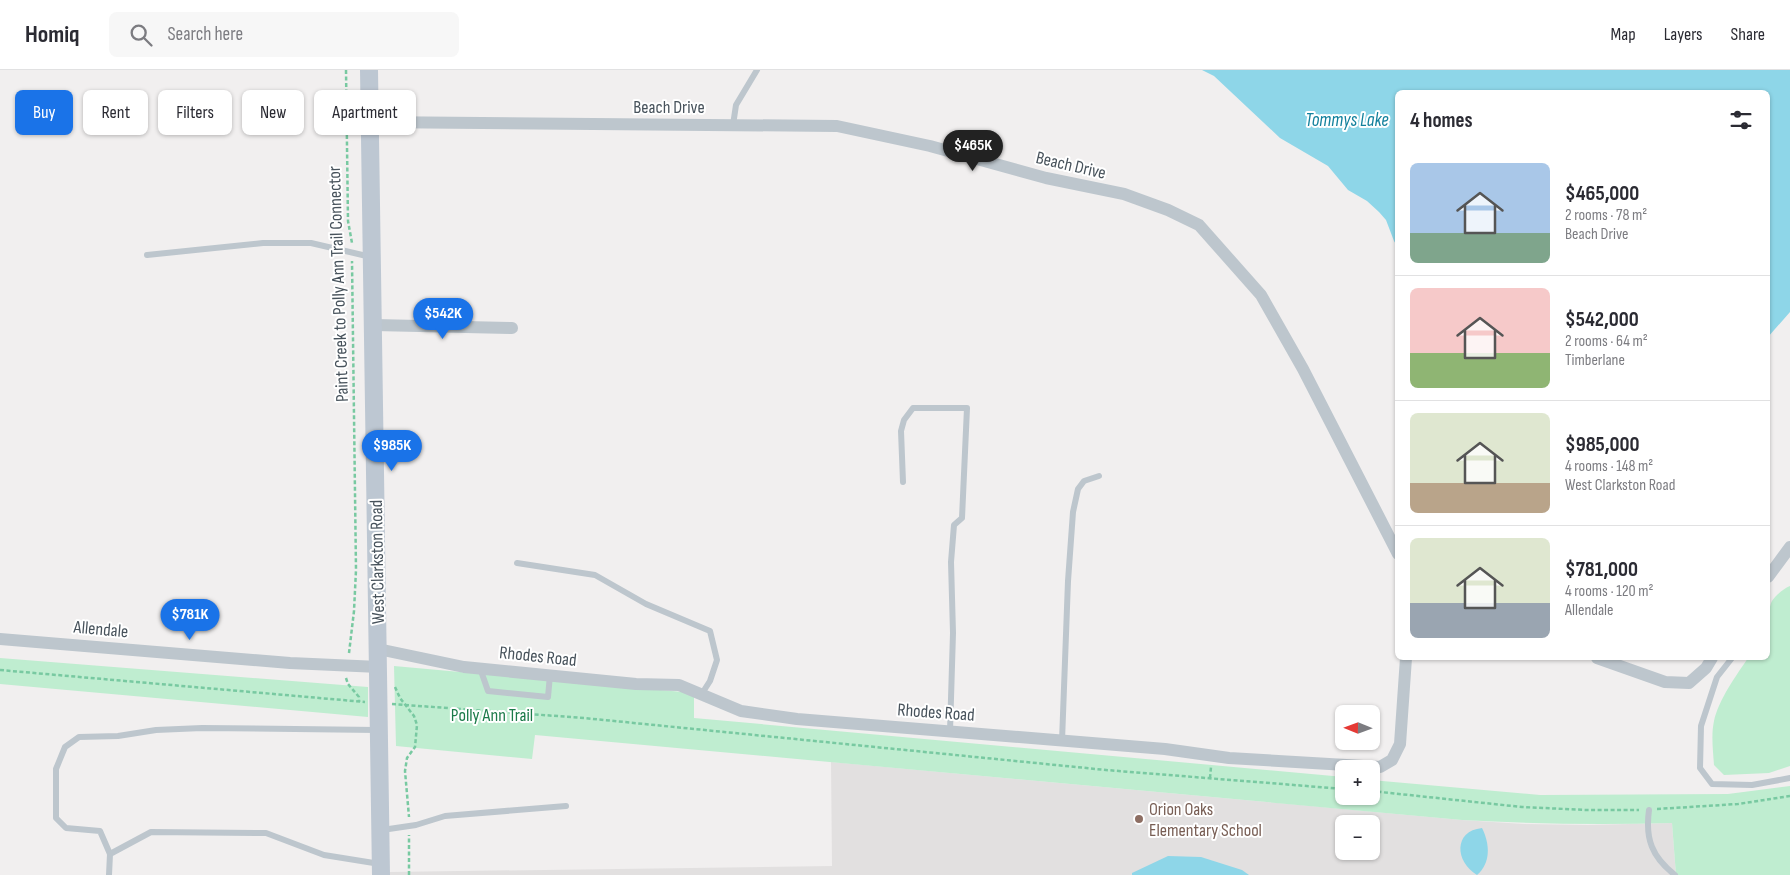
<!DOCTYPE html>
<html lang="en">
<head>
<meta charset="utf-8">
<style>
	:root { --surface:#fff; --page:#f7f7f7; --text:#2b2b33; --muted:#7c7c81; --line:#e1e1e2; --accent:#1a73e8 }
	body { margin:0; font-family:"Sofia Sans Condensed",sans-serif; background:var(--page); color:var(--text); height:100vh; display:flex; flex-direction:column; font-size:19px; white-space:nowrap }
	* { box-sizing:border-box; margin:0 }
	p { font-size:16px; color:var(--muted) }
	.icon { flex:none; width:28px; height:28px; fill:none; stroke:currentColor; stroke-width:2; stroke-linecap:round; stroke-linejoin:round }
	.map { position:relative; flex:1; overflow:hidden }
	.sheet { position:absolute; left:1395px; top:20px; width:375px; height:570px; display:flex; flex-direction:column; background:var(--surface); border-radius:8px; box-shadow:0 1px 4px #0004 }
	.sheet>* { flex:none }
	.top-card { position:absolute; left:15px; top:20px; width:475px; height:45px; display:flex; gap:10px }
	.needle { width:32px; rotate:271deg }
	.tools { position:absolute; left:1335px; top:635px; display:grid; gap:10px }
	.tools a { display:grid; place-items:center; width:45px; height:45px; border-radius:8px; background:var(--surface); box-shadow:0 1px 4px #0004; font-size:25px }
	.price { position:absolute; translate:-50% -42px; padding:0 11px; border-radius:18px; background:var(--accent); color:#fff; font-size:16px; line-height:32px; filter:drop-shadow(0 1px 2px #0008) }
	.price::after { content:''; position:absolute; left:50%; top:30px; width:15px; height:11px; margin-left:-8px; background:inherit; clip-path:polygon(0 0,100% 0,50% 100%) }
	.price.current { background:#222; color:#fff }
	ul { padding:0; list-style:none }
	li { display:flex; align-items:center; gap:15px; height:125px; padding:0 15px }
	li+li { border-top:1px solid var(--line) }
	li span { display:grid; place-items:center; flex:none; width:140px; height:100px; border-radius:8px; color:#555 }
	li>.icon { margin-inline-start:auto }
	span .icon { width:60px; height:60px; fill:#fffc; stroke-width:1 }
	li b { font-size:21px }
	h2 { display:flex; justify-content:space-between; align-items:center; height:60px; padding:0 15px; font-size:21px }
	.pill { padding:0 18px; border-radius:8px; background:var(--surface); box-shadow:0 1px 4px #0004; font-size:18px; line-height:45px }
	.pill.current { background:var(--accent); color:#fff }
	header { display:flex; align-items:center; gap:30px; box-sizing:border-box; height:70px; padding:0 25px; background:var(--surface); border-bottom:1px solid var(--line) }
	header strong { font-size:24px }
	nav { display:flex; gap:28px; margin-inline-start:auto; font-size:18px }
	.search { width:350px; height:45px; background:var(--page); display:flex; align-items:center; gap:12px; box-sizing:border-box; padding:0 18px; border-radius:8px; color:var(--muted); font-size:19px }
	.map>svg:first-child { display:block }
	.education { fill:#e2e0e0; fill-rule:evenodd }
	.green { fill:#bfedd0 }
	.water { fill:#8ed6e8 }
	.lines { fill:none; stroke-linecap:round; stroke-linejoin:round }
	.path { stroke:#78c9a1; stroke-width:2.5; stroke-dasharray:4 2.5; stroke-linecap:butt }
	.service { stroke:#bdc6cd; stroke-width:6 }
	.minor { stroke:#bdc6cd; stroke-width:12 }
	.secondary { stroke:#bdc7d2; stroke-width:18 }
	.education-dot { fill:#8d6e63; stroke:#fff; stroke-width:2 }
	.labels { text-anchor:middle; stroke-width:4; stroke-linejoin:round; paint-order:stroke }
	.street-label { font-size:18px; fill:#47525b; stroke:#fff }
	.park-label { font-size:18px; fill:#1b7a49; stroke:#fff }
	.education-label { font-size:18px; fill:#785e54; stroke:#fff; text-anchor:start }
	.water-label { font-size:19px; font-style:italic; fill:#12809c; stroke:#fff }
</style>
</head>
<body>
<header>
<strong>Homiq</strong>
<div class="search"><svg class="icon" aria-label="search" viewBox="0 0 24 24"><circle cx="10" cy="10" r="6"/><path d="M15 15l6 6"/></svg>Search here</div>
<nav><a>Map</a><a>Layers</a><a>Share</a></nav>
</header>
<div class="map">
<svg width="1790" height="805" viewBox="0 0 1790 805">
	<rect width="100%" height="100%" fill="#f1efef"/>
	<path class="education" d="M831 692 1462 750 1524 754 1588 755 1672 753 1676 805H389V802L832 796ZM1344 754H1371V781H1344Z"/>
	<g class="green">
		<path d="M1790 516V696L1769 703 1724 705 1714 695C1713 680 1711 665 1714 651 1719 629 1736 606 1748 588H1768C1768 576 1767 539 1772 531 1775 526 1784 518 1790 516Z"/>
		<path d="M0 588 368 617V647L0 614Z"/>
		<path d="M394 596 694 623V648L1344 707V726H1371V710L1540 725 1728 724 1790 716V805H1676L1672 753C1602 755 1532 754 1462 750L535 665 532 689 396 676Z"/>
	</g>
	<g class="water">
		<path d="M1202 0H1790V242L1768 267V22H1398L1397 176 1394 171 1386 150 1379 142 1367 131 1348 120 1328 96 1280 68 1214 6Z"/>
		<path d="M1482 758C1490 774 1491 793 1477 805 1455 792 1453 761 1482 758Z"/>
		<path d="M1168 786 1201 787 1242 800 1249 805H1132V803Z"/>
	</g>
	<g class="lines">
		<g class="path">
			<path d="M346 0 348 151 352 173"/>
			<path d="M349 583 354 541 356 500 352 191"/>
			<path d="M0 600 365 632"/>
			<path d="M346 608 348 614 359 627V632"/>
			<path d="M395 617 400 628 414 646 417 655 415 677 407 688 405 701 409 747"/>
			<path d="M392 634 584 648 1106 700 1344 719"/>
			<path d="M1210 708 1211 697"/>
			<path d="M1371 721 1522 737 1587 740H1639"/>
			<path d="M1375 722 1378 708"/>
			<path d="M1657 739 1738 734 1790 726"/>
			<path d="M409 805V765"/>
		</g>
		<g class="service">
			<path d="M733 55 736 35 757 0"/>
			<path d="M147 185 263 173H311L371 187"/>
			<path d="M903 412 901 361 904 350 913 338H967L962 448 954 455 951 492 953 563 950 661"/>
			<path d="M517 493 595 505 646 534 710 561 717 590 710 611 701 625"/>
			<path d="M1732 588 1717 607 1701 656 1700 698 1712 714 1752 715 1790 708"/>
			<path d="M480 598 488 621 548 627 550 605"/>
			<path d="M1062 671 1068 511 1073 442 1078 419 1084 411 1099 406"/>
			<path d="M1649 740C1645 769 1652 787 1675 805"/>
			<path d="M382 760 416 755 445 746 566 736"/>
			<path d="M110 784 100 761 66 758 56 748V699L65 677 79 667 118 666 156 660 202 658 377 660"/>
			<path d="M109 805 110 784 151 762 266 763 324 785 380 794"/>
		</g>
		<g class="minor">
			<path d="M369 52 837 56 930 76 1046 108 1124 124 1168 140 1199 155 1261 225 1303 299 1398 484"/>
			<path d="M374 255 512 258"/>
			<path d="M1768 507 1790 477"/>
			<path d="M0 569 290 593 379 597"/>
			<path d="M378 579 464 597 636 614 679 615 741 641 797 649 1165 679 1229 688 1380 697 1392 690 1400 674 1406 588"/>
			<path d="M1597 588 1665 612 1689 613 1706 598 1712 588"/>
		</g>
		<path class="secondary" d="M369 0 381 805"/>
	</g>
	<circle class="education-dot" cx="1139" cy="749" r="5"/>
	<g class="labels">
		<g class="street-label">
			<text x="669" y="43">Beach Drive</text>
			<text transform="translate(1071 95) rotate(13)" y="6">Beach Drive</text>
			<text transform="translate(338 214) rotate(-92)" y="6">Paint Creek to Polly Ann Trail Connector</text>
			<text transform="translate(377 492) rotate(-91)" y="6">West Clarkston Road</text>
			<text transform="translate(101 559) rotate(5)" y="6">Allendale</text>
			<text transform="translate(538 586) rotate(6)" y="6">Rhodes Road</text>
			<text transform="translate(936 642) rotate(4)" y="6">Rhodes Road</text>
		</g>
		<g class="park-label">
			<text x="492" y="651">Polly Ann Trail</text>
		</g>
		<g class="education-label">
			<text x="1149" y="745">Orion Oaks<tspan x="1149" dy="21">Elementary School</tspan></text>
		</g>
		<g class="water-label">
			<text x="1347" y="56">Tommys Lake</text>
		</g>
	</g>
</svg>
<div class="tools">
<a><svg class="needle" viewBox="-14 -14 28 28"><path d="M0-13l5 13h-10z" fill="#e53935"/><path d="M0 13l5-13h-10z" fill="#7c7c81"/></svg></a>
<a>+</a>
<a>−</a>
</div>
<b class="price current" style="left:973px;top:102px">$465K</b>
<b class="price" style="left:443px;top:270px">$542K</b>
<b class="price" style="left:392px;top:402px">$985K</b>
<b class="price" style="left:190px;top:571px">$781K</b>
<div class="top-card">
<a class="pill current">Buy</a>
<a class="pill">Rent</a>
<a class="pill">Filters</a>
<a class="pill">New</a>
<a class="pill">Apartment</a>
</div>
<section class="sheet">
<h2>4 homes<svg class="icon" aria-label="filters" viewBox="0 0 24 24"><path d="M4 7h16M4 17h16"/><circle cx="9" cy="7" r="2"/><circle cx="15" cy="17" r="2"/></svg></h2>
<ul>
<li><span style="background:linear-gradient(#a9c7e8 70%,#7fa58c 0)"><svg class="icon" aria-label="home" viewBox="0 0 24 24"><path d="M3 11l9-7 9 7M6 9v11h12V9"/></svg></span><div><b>$465,000</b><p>2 rooms · 78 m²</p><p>Beach Drive</p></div></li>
<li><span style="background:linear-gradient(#f6c9c9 65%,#8fb573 0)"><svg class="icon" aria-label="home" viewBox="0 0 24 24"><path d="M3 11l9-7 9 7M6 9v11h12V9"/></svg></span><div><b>$542,000</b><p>2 rooms · 64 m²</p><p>Timberlane</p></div></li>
<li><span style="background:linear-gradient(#dfe7d0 70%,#b9a48a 0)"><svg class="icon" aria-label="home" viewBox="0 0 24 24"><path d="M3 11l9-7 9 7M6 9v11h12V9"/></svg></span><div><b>$985,000</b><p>4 rooms · 148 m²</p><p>West Clarkston Road</p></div></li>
<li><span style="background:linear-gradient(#dfe7d0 65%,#9aa5b1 0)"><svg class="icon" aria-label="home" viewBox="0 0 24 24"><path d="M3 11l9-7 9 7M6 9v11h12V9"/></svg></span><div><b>$781,000</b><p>4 rooms · 120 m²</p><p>Allendale</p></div></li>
</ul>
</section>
</div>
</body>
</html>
